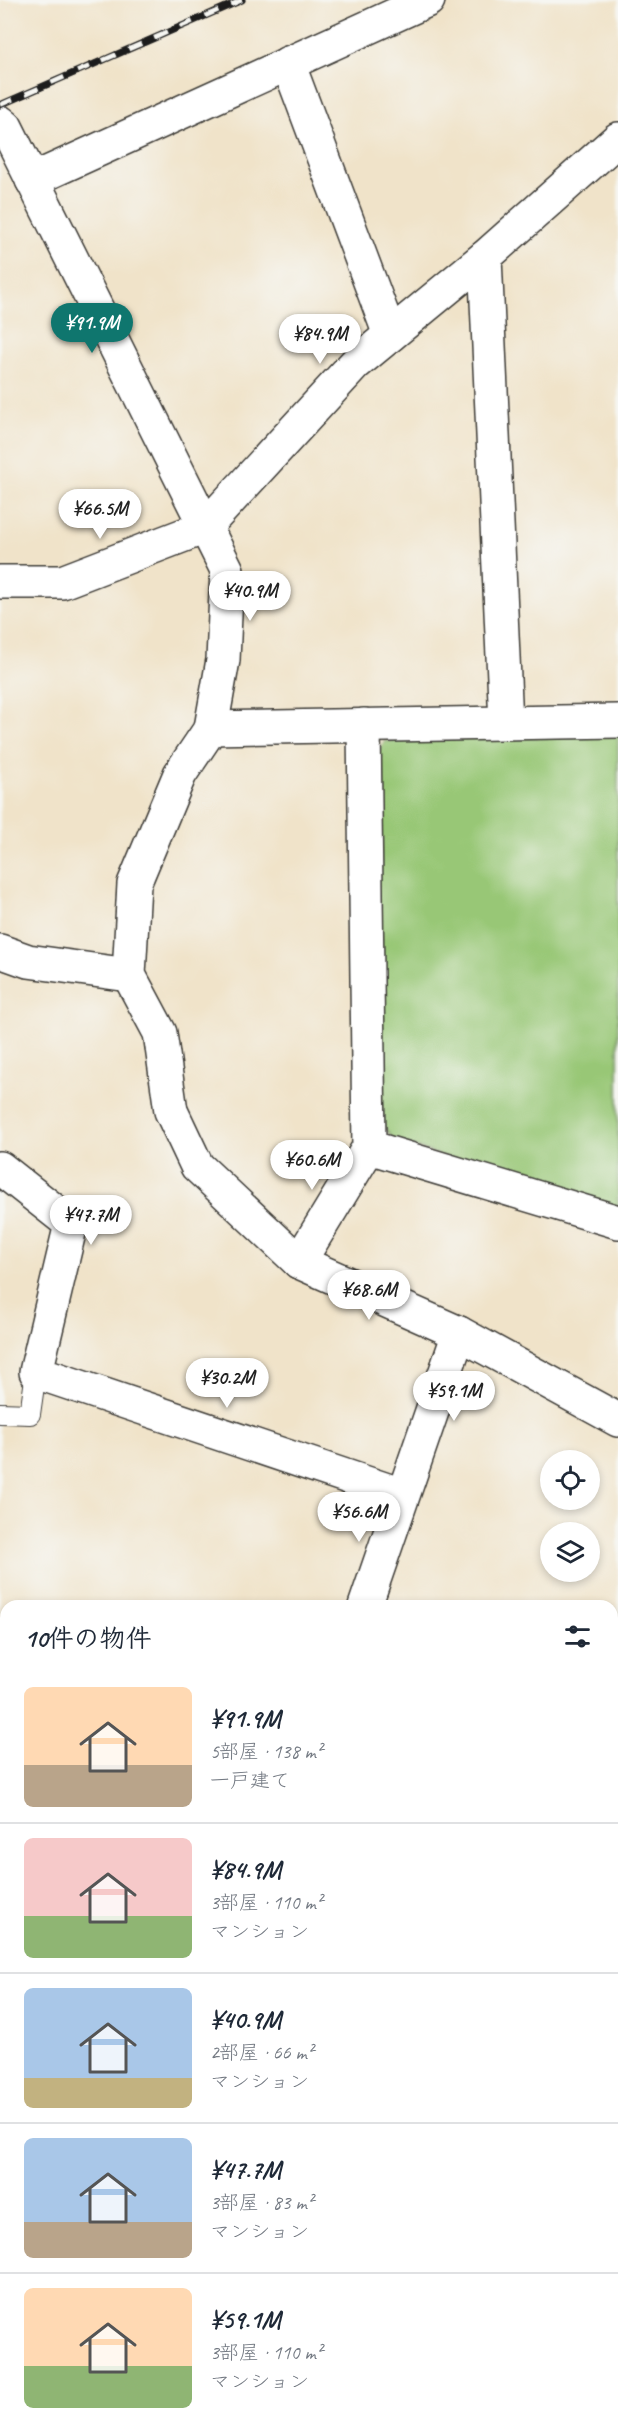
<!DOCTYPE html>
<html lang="ja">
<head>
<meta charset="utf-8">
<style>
	:root { --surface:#fff; --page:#f6f6f7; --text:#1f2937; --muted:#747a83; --line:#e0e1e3; --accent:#0f766e }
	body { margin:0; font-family:Caveat,"Klee One",sans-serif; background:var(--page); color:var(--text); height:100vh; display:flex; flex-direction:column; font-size:22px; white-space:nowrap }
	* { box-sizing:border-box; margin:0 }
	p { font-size:20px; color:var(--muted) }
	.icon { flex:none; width:33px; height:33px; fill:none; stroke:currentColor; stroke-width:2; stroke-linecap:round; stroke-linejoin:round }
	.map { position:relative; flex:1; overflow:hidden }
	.panel { position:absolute; left:0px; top:1600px; width:618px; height:836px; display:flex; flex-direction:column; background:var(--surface); border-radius:18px 18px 0 0; box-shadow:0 3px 9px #0003 }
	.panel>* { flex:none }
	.controls { position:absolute; left:540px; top:1450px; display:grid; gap:12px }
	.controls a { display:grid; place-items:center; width:60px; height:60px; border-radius:50%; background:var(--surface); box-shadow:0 3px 9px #0003; font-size:30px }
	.price { position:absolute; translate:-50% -51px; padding:0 14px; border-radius:21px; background:#fff; color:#222; font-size:20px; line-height:39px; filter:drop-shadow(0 2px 3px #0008) }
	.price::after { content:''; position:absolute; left:50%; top:36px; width:18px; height:14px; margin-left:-9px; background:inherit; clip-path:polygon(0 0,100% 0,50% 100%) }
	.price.on { background:var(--accent); color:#fff }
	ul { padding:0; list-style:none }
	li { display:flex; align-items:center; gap:18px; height:150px; padding:0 24px }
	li+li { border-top:2px solid var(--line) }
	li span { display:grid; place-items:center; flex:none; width:168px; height:120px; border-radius:9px; color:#555 }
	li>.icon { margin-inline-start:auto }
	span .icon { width:72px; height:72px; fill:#fffc; stroke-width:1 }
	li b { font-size:26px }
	h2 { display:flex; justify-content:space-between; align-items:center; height:72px; padding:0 24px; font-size:26px }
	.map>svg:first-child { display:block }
	.green { fill:#98c776; stroke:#5a7249; stroke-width:1.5 }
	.building { fill:#e8987b }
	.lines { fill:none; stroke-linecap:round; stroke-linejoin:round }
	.lane-casing { stroke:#3c3a36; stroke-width:22 }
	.street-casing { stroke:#3c3a36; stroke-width:36 }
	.secondary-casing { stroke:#3c3a36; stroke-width:36 }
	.lane { stroke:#fff; stroke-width:20 }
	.street { stroke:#fff; stroke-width:33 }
	.secondary { stroke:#fff; stroke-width:33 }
	.rail-casing { stroke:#1c1c1c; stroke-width:7 }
	.rail { stroke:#f6f6f2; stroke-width:4.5; stroke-dasharray:14; stroke-linecap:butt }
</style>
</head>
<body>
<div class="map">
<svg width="618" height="2435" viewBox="0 0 618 2435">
	<rect width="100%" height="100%" fill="#f6f6f2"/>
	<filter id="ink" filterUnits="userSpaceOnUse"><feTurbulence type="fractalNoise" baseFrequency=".0167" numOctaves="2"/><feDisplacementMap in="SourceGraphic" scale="12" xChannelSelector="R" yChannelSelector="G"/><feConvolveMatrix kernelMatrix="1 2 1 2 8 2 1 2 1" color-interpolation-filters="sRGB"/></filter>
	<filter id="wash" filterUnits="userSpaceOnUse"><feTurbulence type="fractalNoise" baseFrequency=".008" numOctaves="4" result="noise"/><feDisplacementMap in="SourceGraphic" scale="24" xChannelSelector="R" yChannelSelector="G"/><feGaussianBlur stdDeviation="1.35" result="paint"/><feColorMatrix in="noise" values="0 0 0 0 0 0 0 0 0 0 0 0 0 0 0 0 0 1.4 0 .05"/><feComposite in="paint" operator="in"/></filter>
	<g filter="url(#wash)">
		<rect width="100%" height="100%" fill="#f0e3c9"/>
		<path class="green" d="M618 735V1210L394 1141 382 1124 373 758 385 741Z"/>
		<g id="blocks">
			<path class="building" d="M0 2296 6 2301V2430H123L118 2435H0Z"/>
		</g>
	</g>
	<g filter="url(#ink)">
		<use href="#blocks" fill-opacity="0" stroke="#3c3a36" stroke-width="1.5"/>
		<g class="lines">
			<g class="lane-casing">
				<g id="lane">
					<path d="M0 1413 30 1414 36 1372"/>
					<path d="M612 1678 618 1680"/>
					<path d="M612 1889 618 1892"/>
				</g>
			</g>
			<g class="street-casing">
				<g id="street">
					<path d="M288 63 390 335"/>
					<path d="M0 122 6 127 227 570 223 660 211 728 180 774 134 884 129 975 160 1033 171 1111 197 1166 299 1262 459 1333 618 1420"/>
					<path d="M32 180 428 0"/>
					<path d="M485 257 506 723"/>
					<path d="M0 582H62L205 527 355 364 485 257 618 139"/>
					<path d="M211 728 618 721"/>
					<path d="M0 951 28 961 129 975"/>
					<path d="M369 1147 618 1222"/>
					<path d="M0 1168 71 1224 36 1372 402 1495"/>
					<path d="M299 1262 369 1147 364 725"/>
					<path d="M365 1606 459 1333"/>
					<path d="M0 1639 6 1643"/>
					<path d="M0 1883 6 1887"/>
					<path d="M612 2220 618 2230"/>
					<path d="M0 2271 6 2277"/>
					<path d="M165 2430 170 2435"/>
					<path d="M459 2430 460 2435"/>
				</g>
			</g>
			<g class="secondary-casing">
				<g id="secondary">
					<path d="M612 2105 618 2098"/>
					<path d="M294 2435 299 2430"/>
				</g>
			</g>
			<use href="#lane" class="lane"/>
			<use href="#street" class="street"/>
			<use href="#secondary" class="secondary"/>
			<g class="rail-casing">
				<path id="rail" d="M0 105 242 0"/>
			</g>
			<use href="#rail" class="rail"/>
		</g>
	</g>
</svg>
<div class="controls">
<a><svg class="icon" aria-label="locate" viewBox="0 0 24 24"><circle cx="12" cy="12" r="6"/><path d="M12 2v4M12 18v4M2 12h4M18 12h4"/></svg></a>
<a><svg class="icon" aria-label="layers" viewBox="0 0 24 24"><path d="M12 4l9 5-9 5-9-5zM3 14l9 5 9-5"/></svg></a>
</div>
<b class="price on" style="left:92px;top:354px">¥91.9M</b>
<b class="price" style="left:320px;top:365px">¥84.9M</b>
<b class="price" style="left:100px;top:540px">¥66.5M</b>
<b class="price" style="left:250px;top:622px">¥40.9M</b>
<b class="price" style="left:312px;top:1191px">¥60.6M</b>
<b class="price" style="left:91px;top:1246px">¥47.7M</b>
<b class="price" style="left:369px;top:1321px">¥68.6M</b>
<b class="price" style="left:227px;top:1409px">¥30.2M</b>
<b class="price" style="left:454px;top:1422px">¥59.1M</b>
<b class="price" style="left:359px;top:1543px">¥56.6M</b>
<section class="panel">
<h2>10件の物件<svg class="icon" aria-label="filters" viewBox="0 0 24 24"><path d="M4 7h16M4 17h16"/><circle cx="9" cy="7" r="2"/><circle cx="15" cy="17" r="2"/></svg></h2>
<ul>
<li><span style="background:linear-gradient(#ffd9b3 65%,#b9a48a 0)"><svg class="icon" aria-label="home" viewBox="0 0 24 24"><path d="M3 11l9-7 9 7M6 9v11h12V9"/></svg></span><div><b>¥91.9M</b><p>5部屋 · 138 m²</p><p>一戸建て</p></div></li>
<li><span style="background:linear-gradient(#f6c9c9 65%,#8fb573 0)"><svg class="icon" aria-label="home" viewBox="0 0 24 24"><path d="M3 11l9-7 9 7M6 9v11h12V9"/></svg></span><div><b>¥84.9M</b><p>3部屋 · 110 m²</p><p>マンション</p></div></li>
<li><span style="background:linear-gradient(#a9c7e8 75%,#c2b280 0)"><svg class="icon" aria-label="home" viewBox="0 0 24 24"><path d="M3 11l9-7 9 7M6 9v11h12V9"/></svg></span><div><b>¥40.9M</b><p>2部屋 · 66 m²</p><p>マンション</p></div></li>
<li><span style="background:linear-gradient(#a9c7e8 70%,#b9a48a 0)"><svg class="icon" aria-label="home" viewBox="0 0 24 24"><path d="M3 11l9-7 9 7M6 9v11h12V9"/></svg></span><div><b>¥47.7M</b><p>3部屋 · 83 m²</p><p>マンション</p></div></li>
<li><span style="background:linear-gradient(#ffd9b3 65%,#8fb573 0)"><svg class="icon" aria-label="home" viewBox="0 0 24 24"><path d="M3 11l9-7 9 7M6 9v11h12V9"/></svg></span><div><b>¥59.1M</b><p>3部屋 · 110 m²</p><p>マンション</p></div></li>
</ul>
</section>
</div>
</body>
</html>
